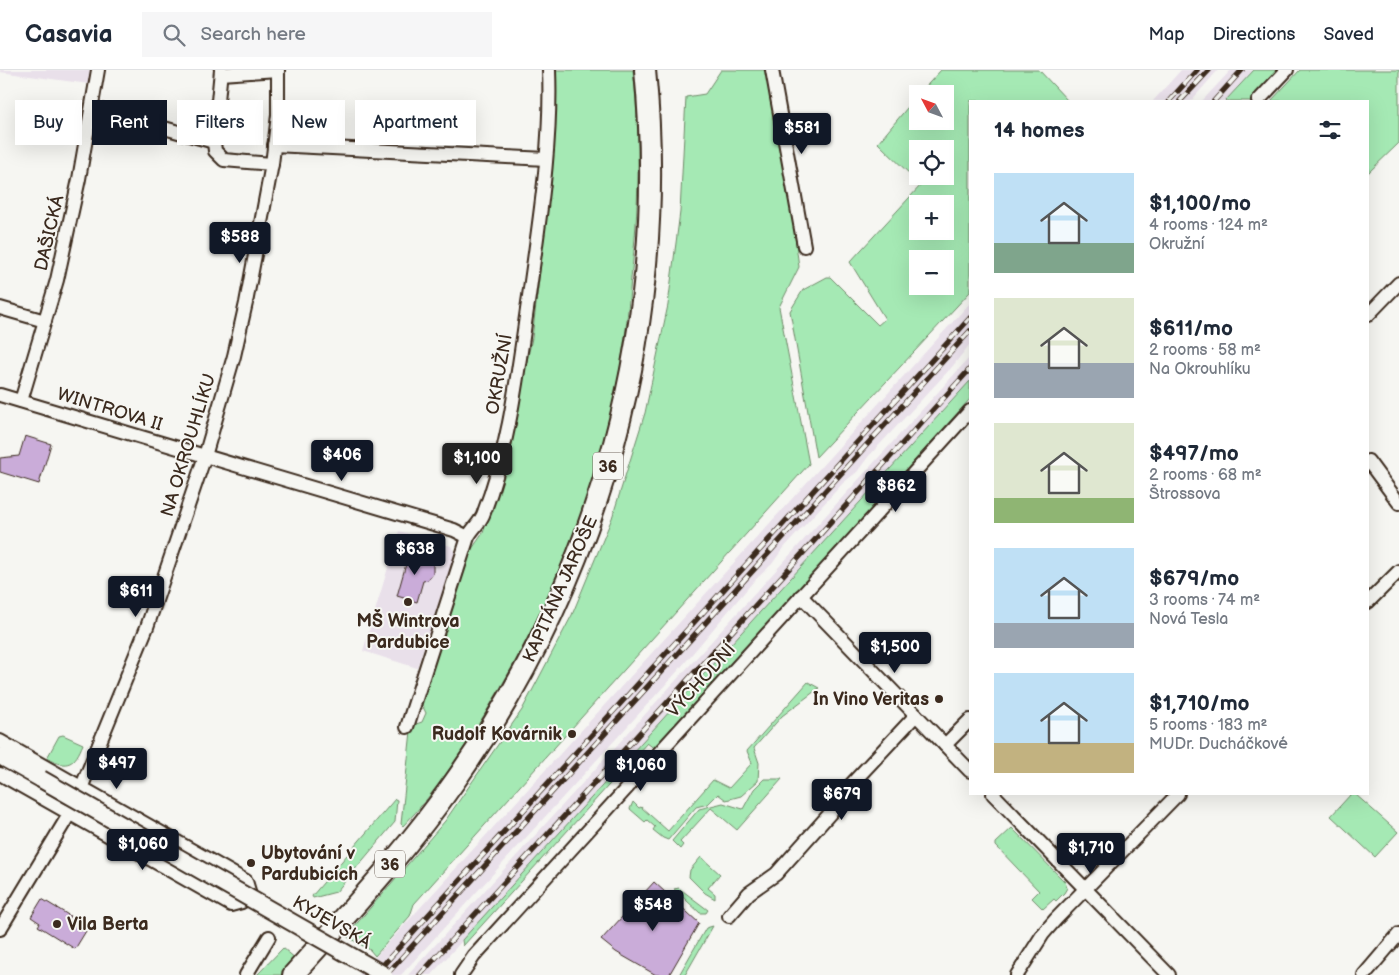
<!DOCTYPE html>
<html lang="en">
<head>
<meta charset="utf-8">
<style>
	:root { --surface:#fff; --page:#f6f6f7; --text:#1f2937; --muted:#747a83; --line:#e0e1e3; --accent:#111827 }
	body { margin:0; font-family:"Balsamiq Sans",sans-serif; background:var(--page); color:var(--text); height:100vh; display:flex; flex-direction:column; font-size:19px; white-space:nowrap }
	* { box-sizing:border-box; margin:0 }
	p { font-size:16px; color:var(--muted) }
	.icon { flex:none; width:28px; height:28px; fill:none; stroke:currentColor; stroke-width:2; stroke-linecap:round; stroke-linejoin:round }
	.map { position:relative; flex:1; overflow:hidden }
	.details { position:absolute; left:969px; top:30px; width:400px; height:695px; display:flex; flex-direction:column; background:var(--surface); border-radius:0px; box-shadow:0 5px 20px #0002 }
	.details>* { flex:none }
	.banner { position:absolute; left:15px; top:30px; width:475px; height:45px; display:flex; gap:10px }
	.needle { width:32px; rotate:311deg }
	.fabs { position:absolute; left:909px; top:15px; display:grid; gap:10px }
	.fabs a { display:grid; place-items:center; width:45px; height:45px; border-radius:0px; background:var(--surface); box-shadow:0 5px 20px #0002; font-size:25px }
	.price { position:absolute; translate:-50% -42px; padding:0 11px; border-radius:5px; background:var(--accent); color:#fff; font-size:16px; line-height:32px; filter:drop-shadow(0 1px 2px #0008) }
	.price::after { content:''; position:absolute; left:50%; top:30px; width:15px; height:11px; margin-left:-8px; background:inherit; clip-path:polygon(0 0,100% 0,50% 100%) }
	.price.selected { background:#222; color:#fff }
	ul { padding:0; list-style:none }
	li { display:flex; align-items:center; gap:15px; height:125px; padding:0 25px }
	li span { display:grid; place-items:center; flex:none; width:140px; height:100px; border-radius:0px; color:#555 }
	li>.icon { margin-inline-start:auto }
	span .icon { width:60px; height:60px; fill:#fffc; stroke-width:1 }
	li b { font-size:21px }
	h2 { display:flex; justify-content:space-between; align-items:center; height:60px; padding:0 25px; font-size:21px }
	.pill { padding:0 18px; border-radius:0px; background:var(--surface); box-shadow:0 5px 20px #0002; font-size:18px; line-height:45px }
	.pill.selected { background:var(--accent); color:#fff }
	header { display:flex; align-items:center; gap:30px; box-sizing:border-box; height:70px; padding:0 25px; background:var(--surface); border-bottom:1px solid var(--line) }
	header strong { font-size:24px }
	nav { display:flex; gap:28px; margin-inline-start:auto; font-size:18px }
	.search { width:350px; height:45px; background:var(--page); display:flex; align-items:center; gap:12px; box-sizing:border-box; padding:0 18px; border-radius:0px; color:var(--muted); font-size:19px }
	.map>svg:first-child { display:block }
	.built { fill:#e9e0ea }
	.green { fill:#a5e9b4; stroke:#708a69; fill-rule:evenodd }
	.building { fill:#caacd9; stroke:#3b2a1e }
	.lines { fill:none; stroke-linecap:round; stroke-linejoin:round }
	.minor-casing { stroke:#3b2a1e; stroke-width:16 }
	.tertiary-casing { stroke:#3b2a1e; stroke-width:20 }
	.primary-casing { stroke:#3b2a1e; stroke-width:24 }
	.minor { stroke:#f6f6f2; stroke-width:12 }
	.tertiary { stroke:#f6f6f2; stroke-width:16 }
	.primary { stroke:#f6f6f2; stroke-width:20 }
	.rail-casing { stroke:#3b2a1e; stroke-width:5.5 }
	.rail { stroke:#f6f6f2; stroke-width:4; stroke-dasharray:11; stroke-linecap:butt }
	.tertiary-bridge-casing { stroke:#3b2a1e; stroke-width:20; stroke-linecap:butt }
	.tertiary-bridge { stroke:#f6f6f2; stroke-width:16 }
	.poi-dot { fill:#3b2a1e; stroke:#f6f6f2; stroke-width:2 }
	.labels { text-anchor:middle; stroke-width:4; stroke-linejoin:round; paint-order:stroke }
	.shield { fill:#f6f6f2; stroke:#73675e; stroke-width:1 }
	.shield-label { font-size:16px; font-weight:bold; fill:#3b2a1e }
	.street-label { font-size:18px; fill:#3b2a1e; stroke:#f6f6f2 }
	.poi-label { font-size:18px; font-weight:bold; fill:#3b2a1e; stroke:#f6f6f2; text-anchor:end }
</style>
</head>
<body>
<header>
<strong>Casavia</strong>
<div class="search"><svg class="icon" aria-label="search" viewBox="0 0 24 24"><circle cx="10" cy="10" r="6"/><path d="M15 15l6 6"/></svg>Search here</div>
<nav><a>Map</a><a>Directions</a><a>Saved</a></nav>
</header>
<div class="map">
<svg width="1399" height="905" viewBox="0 0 1399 905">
	<rect width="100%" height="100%" fill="#f6f6f2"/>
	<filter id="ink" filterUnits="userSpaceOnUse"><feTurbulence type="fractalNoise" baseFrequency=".02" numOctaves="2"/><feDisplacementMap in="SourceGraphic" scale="10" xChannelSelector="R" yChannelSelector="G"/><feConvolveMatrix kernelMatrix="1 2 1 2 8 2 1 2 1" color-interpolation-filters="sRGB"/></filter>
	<g filter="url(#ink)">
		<g class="built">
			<path d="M0 0H90L89 14 0 2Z"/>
			<path d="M1181 0H1218L1191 31H1153Z"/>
			<path d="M1231 0H1254L1225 31H1202Z"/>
			<path d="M970 233V274L952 297 868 387 857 402 843 413 782 480 772 494 753 512 676 603 401 905H359Z"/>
			<path d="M970 287V311L431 905H408Z"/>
			<path d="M399 461 451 476 455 483 417 598 363 581Z"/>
		</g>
		<g class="green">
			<path d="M554 0H633C641 69 639 139 631 208 628 241 625 275 618 309 595 425 550 536 489 637 464 679 437 721 403 756L401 754 411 661 416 654 422 652 426 643 420 631 467 486 483 463 486 454 508 378 532 268 550 117Z"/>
			<path d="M721 0H766L768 8 791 136 799 197 779 237 809 394 414 834 410 846 375 886 370 880 346 866 445 751 522 640 572 545 612 448 645 343 668 235 680 142 686 27 705 24Z"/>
			<path d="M941 0H1039L1068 31H970V222L816 387 790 241 803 220 827 207H830L878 255 885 249 850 192 921 115 878 73 917 26 918 51H945V24H919ZM918 79H945V106H918ZM918 134H945V161H918ZM918 189H945V216H918Z"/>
			<path d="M1254 0H1279L1250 31H1225Z"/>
			<path d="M1300 0H1399V73L1368 103V31H1271Z"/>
			<path d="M970 311V329L655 679 647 673 463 876 462 870Z"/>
			<path d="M808 612 819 618 782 646 754 678 759 693 758 711 741 726 726 730 718 724 708 734 696 737 668 770 663 768 653 760 655 757 647 750 645 752 630 739 633 732 639 738 641 737 668 761 713 710 729 718 752 693 747 681Z"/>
			<path d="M63 665 83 674C75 694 68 700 47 688L59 666Z"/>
			<path d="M764 709H782L737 760 711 738 680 772 683 775 680 779 672 771 699 739 723 733 743 739 754 719Z"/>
			<path d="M1351 724H1355L1398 762 1375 787 1331 746Z"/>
			<path d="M395 729 397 730 395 752 336 822 313 828 312 826Z"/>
			<path d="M1012 758 1065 812 1067 818 1064 823 1056 831 1054 829 1043 839 1032 828 1039 821 996 776V773Z"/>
			<path d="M701 787 720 804 708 818 715 824V829L705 823 689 807 690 800Z"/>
			<path d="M679 818 708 840 706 843H700L674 819Z"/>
			<path d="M713 856 685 905H679L706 858Z"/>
			<path d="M283 878 296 889 282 905H257Z"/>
		</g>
		<g class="building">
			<path d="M25 366 51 374 39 414 0 402V388L19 386Z"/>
			<path d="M410 480 421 483 420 486 428 488 433 493V504L428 510 423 511 417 532 397 526Z"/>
			<path d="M654 812 699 853 669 905H656L616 882 601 870Z"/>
			<path d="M42 829 70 846 67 850 86 861 75 879 38 856 40 853 31 847Z"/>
		</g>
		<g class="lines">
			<g class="minor-casing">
				<g id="minor">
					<path d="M772 0 804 176"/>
					<path d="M221 4 278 0"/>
					<path d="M1258 31 1287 0"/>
					<path d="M93 38 214 72 221 0"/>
					<path d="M214 72 215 81 224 90 272 94"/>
					<path d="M274 75 546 89"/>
					<path d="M0 238 45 251"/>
					<path d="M1368 245 1399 213"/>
					<path d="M0 325 454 460 468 467"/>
					<path d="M21 331 57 210 79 109 98 0"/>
					<path d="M1368 391 1399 433"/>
					<path d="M801 526 970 701"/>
					<path d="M1368 532 1399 501"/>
					<path d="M407 657 468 467C472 459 479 454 483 445 510 376 518 300 529 226 539 152 552 76 549 0"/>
					<path d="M0 671 246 811 249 821 242 832 231 835 0 704"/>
					<path d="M945 675 970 650"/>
					<path d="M993 724 1169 905"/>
					<path d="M729 846 749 823 776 804 834 739 845 721 916 645"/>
					<path d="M0 859 70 743 82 716 147 557 205 386 234 286 246 233 272 94 278 45V0"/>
					<path d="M246 905 269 867"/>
					<path d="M461 905 474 886 970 341"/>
					<path d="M1017 905 1043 864 1056 849 1178 724"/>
					<path d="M1364 905 1399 864"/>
				</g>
			</g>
			<g class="tertiary-casing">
				<path id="tertiary" d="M0 686 41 709"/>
			</g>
			<g class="primary-casing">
				<path id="primary" d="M293 905C349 842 407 780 455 711 601 505 670 252 645 0"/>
			</g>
			<use href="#minor" class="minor"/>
			<use href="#tertiary" class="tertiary"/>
			<use href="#primary" class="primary"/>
			<g class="rail-casing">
				<g id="rail">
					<path d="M1169 31 1197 0"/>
					<path d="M1180 31 1209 0"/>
					<path d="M1214 31 1242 0"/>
					<path d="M374 905 970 248"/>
					<path d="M386 905 970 261"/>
					<path d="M420 905 970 299"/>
				</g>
			</g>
			<use href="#rail" class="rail"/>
			<g class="tertiary-bridge-casing">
				<path id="tertiary-bridge" d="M41 709 384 905"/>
			</g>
			<use href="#tertiary-bridge" class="tertiary-bridge"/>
		</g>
	</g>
	<g class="poi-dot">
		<circle cx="408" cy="532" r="5"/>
		<circle cx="939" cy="629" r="5"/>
		<circle cx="572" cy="664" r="5"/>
		<circle cx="251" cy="793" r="5"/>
		<circle cx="57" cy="854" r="5"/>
	</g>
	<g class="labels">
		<g class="shield">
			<rect x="593" y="382.5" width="30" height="27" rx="4"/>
			<rect x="375" y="780.5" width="30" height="27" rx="4"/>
		</g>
		<g class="shield-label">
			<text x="608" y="402">36</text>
			<text x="390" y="800">36</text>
		</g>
		<g class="street-label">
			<text transform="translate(49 163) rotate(-77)" y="6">DAŠICKÁ</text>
			<text transform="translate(499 304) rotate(-80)" y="6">OKRUŽNÍ</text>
			<text transform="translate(110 339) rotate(17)" y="6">WINTROVA II</text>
			<text transform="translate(188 375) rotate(-73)" y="6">NA OKROUHLÍKU</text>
			<text transform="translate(560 519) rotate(-66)" y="6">KAPITÁNA JAROŠE</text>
			<text transform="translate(701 610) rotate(-48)" y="6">VÝCHODNÍ</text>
			<text transform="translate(332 852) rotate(30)" y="6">KYJEVSKÁ</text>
		</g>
		<g class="poi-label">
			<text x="408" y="557" text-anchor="middle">MŠ Wintrova<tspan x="408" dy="21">Pardubice</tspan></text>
			<text x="929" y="635">In Vino Veritas</text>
			<text x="562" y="670">Rudolf Kovárnik</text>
			<text x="261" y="789" text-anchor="start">Ubytování v<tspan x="261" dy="21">Pardubicích</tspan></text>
			<text x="67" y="860" text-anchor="start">Vila Berta</text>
		</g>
	</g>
</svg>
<div class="fabs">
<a><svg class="needle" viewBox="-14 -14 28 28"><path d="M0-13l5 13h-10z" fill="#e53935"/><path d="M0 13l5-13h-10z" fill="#747a83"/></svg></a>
<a><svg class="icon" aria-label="locate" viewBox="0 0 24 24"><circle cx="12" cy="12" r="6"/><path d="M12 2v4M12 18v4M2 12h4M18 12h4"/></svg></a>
<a>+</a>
<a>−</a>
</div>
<b class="price" style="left:802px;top:85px">$581</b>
<b class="price" style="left:240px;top:194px">$588</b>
<b class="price" style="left:342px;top:412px">$406</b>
<b class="price selected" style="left:477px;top:415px">$1,100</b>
<b class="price" style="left:896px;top:443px">$862</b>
<b class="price" style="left:415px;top:506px">$638</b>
<b class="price" style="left:136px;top:548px">$611</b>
<b class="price" style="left:895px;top:604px">$1,500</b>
<b class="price" style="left:117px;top:720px">$497</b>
<b class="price" style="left:641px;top:722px">$1,060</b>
<b class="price" style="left:842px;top:751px">$679</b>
<b class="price" style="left:143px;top:801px">$1,060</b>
<b class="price" style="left:1091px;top:805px">$1,710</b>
<b class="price" style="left:653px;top:862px">$548</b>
<div class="banner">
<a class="pill">Buy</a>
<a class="pill selected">Rent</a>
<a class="pill">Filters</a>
<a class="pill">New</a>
<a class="pill">Apartment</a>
</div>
<section class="details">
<h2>14 homes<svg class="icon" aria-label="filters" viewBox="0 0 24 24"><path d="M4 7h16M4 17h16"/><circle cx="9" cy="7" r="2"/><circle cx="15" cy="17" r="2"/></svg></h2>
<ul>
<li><span style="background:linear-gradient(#bfe0f5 70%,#7fa58c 0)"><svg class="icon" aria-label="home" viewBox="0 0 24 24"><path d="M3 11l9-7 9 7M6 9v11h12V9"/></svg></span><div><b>$1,100/mo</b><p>4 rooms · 124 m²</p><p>Okružní</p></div></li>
<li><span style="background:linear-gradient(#dfe7d0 65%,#9aa5b1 0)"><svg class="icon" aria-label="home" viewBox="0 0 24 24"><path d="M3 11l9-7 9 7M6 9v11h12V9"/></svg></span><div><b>$611/mo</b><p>2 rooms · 58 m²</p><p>Na Okrouhlíku</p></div></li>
<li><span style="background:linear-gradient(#dfe7d0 75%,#8fb573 0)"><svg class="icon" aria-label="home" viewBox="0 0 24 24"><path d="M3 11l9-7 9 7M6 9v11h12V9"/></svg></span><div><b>$497/mo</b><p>2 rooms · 68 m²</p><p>Štrossova</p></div></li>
<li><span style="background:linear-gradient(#bfe0f5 75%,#9aa5b1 0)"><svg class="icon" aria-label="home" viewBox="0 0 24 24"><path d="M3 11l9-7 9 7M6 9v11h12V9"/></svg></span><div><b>$679/mo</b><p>3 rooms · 74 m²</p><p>Nová Tesla</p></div></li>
<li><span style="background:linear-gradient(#bfe0f5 70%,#c2b280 0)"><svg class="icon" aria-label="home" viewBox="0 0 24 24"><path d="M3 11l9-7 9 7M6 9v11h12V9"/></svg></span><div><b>$1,710/mo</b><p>5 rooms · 183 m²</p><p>MUDr. Ducháčkové</p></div></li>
</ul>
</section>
</div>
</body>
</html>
